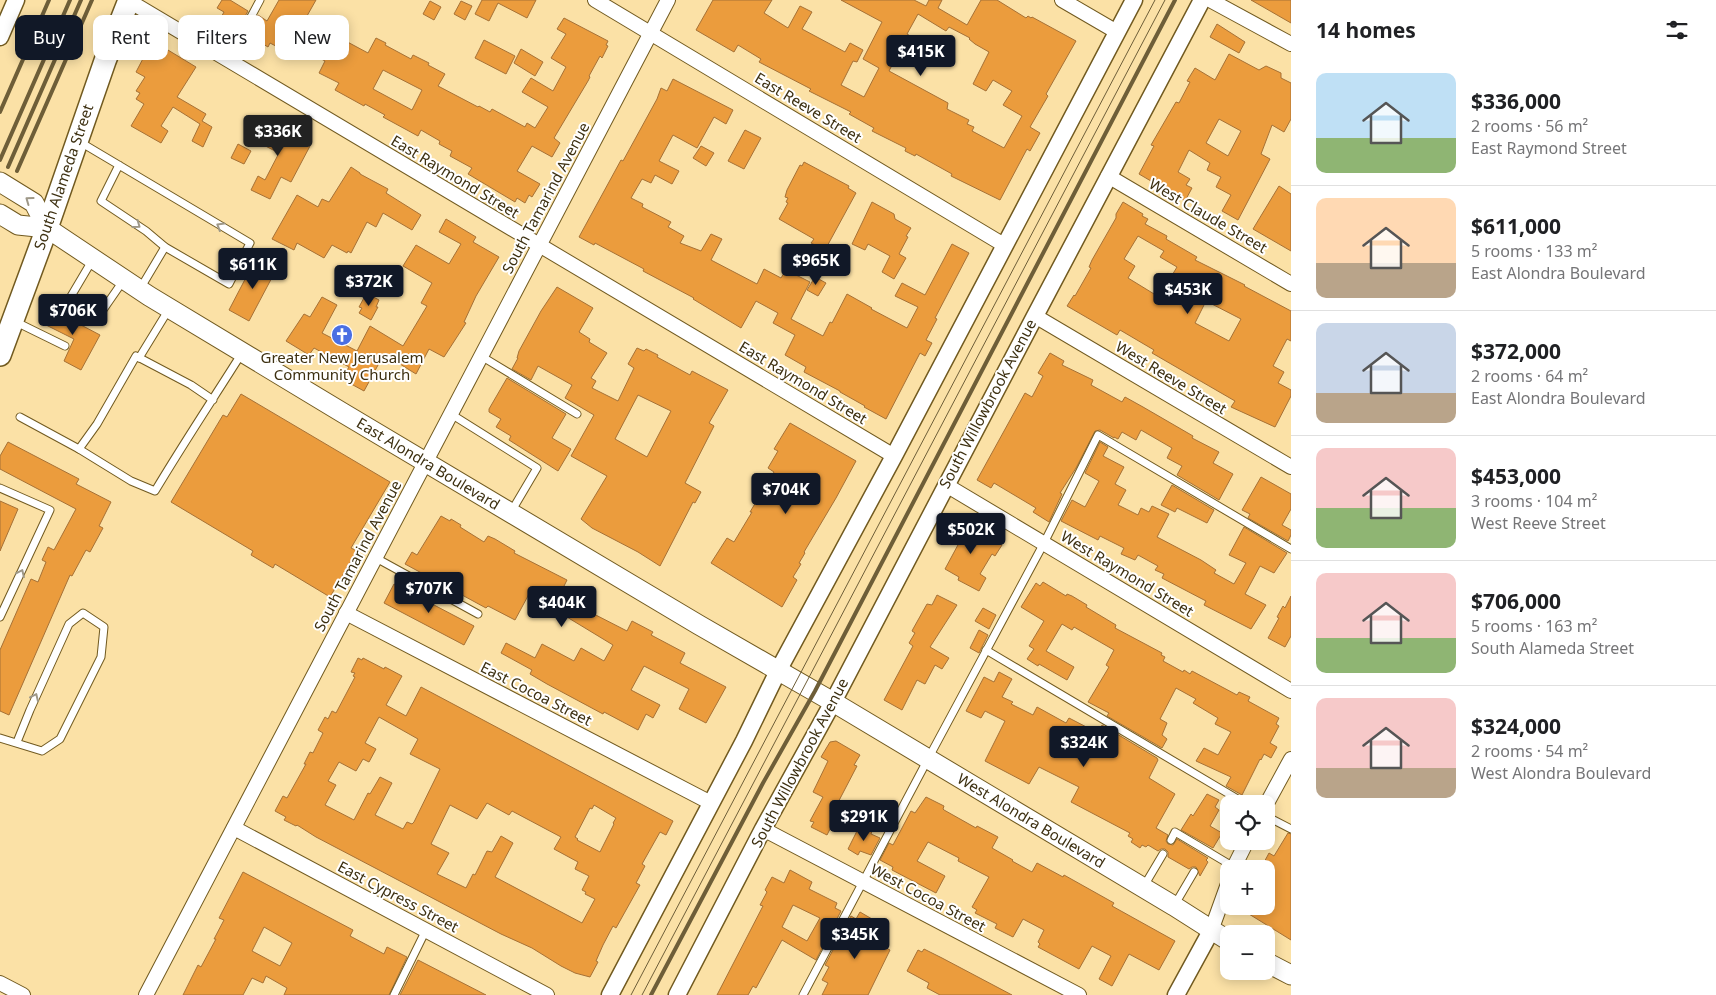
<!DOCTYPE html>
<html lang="en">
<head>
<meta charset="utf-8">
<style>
	:root { --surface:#fff; --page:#f6f6f6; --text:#202124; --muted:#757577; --line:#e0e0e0; --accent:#111827 }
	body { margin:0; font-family:"Noto Sans",sans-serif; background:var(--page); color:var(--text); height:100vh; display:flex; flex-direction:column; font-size:19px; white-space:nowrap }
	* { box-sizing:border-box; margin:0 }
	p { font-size:16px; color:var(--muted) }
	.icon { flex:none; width:28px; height:28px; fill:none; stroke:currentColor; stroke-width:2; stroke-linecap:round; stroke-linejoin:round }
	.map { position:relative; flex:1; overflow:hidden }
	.sheet { display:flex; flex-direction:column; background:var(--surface); width:425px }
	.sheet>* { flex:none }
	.top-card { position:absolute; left:15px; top:15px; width:475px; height:45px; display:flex; gap:10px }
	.buttons { position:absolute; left:1220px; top:795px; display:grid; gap:10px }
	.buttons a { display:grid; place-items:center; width:55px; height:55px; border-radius:10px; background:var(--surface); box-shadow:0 2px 12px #0003; font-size:25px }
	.price { position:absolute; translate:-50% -42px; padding:0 11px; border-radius:5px; background:var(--accent); color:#fff; font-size:16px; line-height:32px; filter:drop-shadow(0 1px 2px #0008) }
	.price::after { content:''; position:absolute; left:50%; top:30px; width:15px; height:11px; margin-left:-8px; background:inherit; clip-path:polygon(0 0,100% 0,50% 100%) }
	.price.current { background:#222; color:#fff }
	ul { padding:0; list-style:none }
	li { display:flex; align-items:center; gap:15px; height:125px; padding:0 25px }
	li+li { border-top:1px solid var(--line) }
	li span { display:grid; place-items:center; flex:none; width:140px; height:100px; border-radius:10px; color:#555 }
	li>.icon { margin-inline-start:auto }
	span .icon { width:60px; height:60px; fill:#fffc; stroke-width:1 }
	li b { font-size:21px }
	h2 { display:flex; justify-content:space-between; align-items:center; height:60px; padding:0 25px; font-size:21px }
	.chip { padding:0 18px; border-radius:10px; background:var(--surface); box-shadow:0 2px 12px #0003; font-size:18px; line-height:45px }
	.chip.current { background:var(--accent); color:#fff }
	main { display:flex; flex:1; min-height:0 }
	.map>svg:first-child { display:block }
	.building { fill:#eb9c3d; stroke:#a67136; fill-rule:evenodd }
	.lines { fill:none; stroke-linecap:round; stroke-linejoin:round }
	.service-casing { stroke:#715a20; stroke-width:9 }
	.minor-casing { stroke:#715a20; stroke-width:16 }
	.tertiary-casing { stroke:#715a20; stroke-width:19 }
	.secondary-casing { stroke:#715a20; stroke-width:21 }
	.primary-casing { stroke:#715a20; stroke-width:24 }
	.service { stroke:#fff; stroke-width:7 }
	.minor { stroke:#fff; stroke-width:14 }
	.tertiary { stroke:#fff; stroke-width:16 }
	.secondary { stroke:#fff; stroke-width:19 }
	.primary { stroke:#fff; stroke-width:21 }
	.tram { stroke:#6e5e38; stroke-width:1 }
	.rail { stroke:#6e5e38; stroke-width:4 }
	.oneway { stroke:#9e9888 }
	.labels { text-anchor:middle; stroke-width:4; stroke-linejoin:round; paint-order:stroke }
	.street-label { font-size:15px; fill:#3d3011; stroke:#fff }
	.poi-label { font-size:15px; fill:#3d3011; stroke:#fff }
</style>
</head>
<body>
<main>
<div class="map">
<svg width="1291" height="995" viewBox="0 0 1291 995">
	<rect width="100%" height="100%" fill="#fbe1a6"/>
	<g class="building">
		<path d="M222 0H230L248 11 238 29 235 27 233 32 218 23 224 12 217 8Z"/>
		<path d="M279 0H316L303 23 305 24 300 34 320 45 327 31 368 53 376 38 386 43 385 45 411 59 413 55 429 63 428 65 445 74 438 86 478 107 479 106 490 112 492 109 525 127 527 123 535 128 548 107 522 92 531 78 553 91 566 67 551 58 566 34 557 29 564 18 608 41 606 45 608 46 602 58 600 56 589 76 590 77 588 81 554 138 560 143 552 157 532 146 517 171 540 184 532 197 529 195 525 203 517 198 515 202 468 174 472 168 450 156 452 151 439 144 440 141 421 130 418 136 383 117 385 115 365 104 364 106 335 90 339 83 319 73 325 61 303 49 299 55 293 52 291 54 270 43 268 47 248 35 258 15 267 21ZM383 70 422 90 412 110 373 89Z"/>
		<path d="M482 0H536L527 18 498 3 489 21 475 14Z"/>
		<path d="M713 0H772L764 13 788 28 800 6 812 12 802 29 845 52 850 43 863 50 857 62 853 61 841 85 864 97 879 68 863 59 882 22 841 0H914L926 6 929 0H942L938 8 967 25 981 0H997L1026 18 1028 16 1031 18 1032 17 1076 41 1046 94 1048 96 1030 127 1040 133 1030 151 1027 149 1000 200 951 176 952 174 916 154 915 156 905 151 906 148 872 131 874 128 849 114 851 112 809 91 811 89 759 62 761 59 738 45 734 52 696 30ZM918 14 946 31 949 27 970 38 969 39 975 44 989 52 973 84 986 91 993 80 1012 91 1003 105 1022 116 1004 148 972 131 974 127 967 124 969 120 947 109 948 103 889 71 902 46 929 62 935 51 907 34Z"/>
		<path d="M1251 0H1291V23Z"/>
		<path d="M430 1 441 7 434 20 423 14Z"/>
		<path d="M461 1 472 6 465 20 454 14Z"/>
		<path d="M1217 24 1245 42 1239 53 1210 37Z"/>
		<path d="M484 40 515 56 506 74 475 58Z"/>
		<path d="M158 44 196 67 177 97 206 114 202 121 212 127 203 147 192 141 200 124 173 107 161 126 168 131 161 143 131 126 144 104 136 99 140 93 136 91 145 77 136 72 147 51 152 54Z"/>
		<path d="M521 49 543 62 535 76 514 63Z"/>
		<path d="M1229 54 1259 70 1266 66 1281 73V78L1291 83V119L1284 132 1272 125 1261 154 1270 159 1238 220 1222 211 1231 195 1216 187 1221 177 1207 170 1210 163 1189 150 1178 172 1190 179 1186 185 1192 188 1185 201 1139 174 1154 146 1151 145 1176 102 1179 103 1190 82 1187 81 1195 68 1215 80ZM1219 119 1241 131 1228 156 1206 143Z"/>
		<path d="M673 79 733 110 726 124 714 117 697 148 673 135 659 161 679 171 672 184 655 175 651 183 642 179 631 198 643 204 642 207 671 222 668 227 684 236 680 243 701 251 711 234 722 239 711 260 757 284 764 269 781 278 786 270 810 282 791 319 823 336 830 322 832 323 847 294 872 308 871 309 907 328 918 307 895 296 902 283 925 295 952 244 969 253 935 318 937 319 926 340 932 343 925 356 920 353 886 419 864 407 865 406 840 392V391L804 372 806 367 785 355 795 335 773 323 778 313 756 301 741 328 693 299 694 298 643 271 644 269 595 243 594 245 579 237 621 160 623 161 657 99 661 88 667 91Z"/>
		<path d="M258 119 310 146 291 182 281 177 270 199 251 190 258 176 265 180 279 153 248 137Z"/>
		<path d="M745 130 761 138 744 169 728 161Z"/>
		<path d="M238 144 251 151 244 164 231 158Z"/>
		<path d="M701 146 714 153 706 166 693 158Z"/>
		<path d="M804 162 849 186 848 188 856 193 825 250 811 243 814 239 779 219 788 203 786 202 788 198 785 197 787 190 800 165 802 166Z"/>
		<path d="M351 167 360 173V174L388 189 386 193 421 215 412 230 383 213 376 227 367 222 351 253 348 251 347 253 332 245 324 258 297 243 294 250 272 239 297 195 318 207 322 199 329 202Z"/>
		<path d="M1279 186 1291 194V251L1253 229Z"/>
		<path d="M872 202 894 214 895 219 911 228 906 236 908 237 899 254 906 258 894 279 882 272 890 256 868 244 865 250 852 244Z"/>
		<path d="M1123 202 1143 214 1142 216 1148 219 1145 224 1167 236 1166 239 1197 257 1195 260 1245 285 1244 286 1291 311V341L1287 339 1273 366 1284 372 1278 383 1291 390V396L1275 427 1231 407 1235 401 1152 353 1154 350 1120 330 1117 335 1067 306 1074 295 1075 296 1091 268 1089 267 1092 260 1116 218V214ZM1138 236 1164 251 1160 257 1177 267 1159 297 1128 278 1135 266 1124 259ZM1206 301 1241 319 1229 341 1195 323Z"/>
		<path d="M446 219 476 237 473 242 499 257 476 296 464 322 466 323 444 357 429 349 416 374 384 354 364 391 342 379 349 367 314 348 309 355 286 341 304 314 310 317 322 297 337 305 322 333 357 351 370 326 403 346 427 306 421 303 432 283 403 266 416 245 449 264 461 244 439 232Z"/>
		<path d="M260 259 277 268 249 321 229 310 252 266 255 268Z"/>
		<path d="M815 277 826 283 818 296 807 290Z"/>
		<path d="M557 287 593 308 579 332 590 339 589 342 607 353 591 378 596 381 592 388 618 401 634 368 628 364 637 348 644 351 646 349 658 355 657 357 690 375 692 371 728 390 709 423 714 426 685 483 701 492 695 503 693 502 660 566 638 552 592 528 581 519 607 476 571 456 594 415 565 398 572 385 538 366 531 380 512 369 518 358H517L519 351 541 311ZM638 395 671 411 647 457 615 439Z"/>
		<path d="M368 294 379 300 376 307H378L371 320 359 313 362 308 359 307 365 296 367 297Z"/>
		<path d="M53 306 83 321 81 325 100 335 81 370 64 361 74 339 44 324Z"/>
		<path d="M1050 353 1064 361 1062 365 1093 380 1091 385 1122 402 1125 397 1143 407 1193 436 1192 438 1219 452 1213 463 1233 474 1219 500 1177 475 1182 466 1167 458 1172 448 1141 430 1136 440 1122 432 1118 439 1114 437V438L1100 430 1095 431 1076 468 1060 493 1062 494 1049 522 1033 512 1036 508 994 483 991 488 977 480 1025 393 1032 397 1043 376 1038 373Z"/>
		<path d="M507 378 566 414 552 438 571 449 558 471 509 440 511 436 496 427 501 419 489 412V409Z"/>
		<path d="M241 394 390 482 351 548 357 551 330 597 275 564 273 568 251 555 253 551 171 502 223 415 227 417Z"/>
		<path d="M790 423 856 461 836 498 804 552 805 553 799 563 801 564 793 577 797 580 782 607 711 563 727 538 734 542 752 512H750L774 472 768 468 778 451 774 449Z"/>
		<path d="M8 442 79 479 76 484 111 502 99 526 103 528 90 552 86 550 72 576 70 575 9 715 0 711V650L31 579 38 582 46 562 42 560 48 547 54 550 76 509 0 469V456Z"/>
		<path d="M1100 442 1108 447 1103 456 1124 467 1115 484 1126 490 1118 505 1138 515 1141 508 1149 512 1152 506 1169 514 1157 537 1201 560 1216 570 1214 573 1234 584 1246 563 1229 555 1244 527 1287 553 1274 573 1260 566 1245 594 1266 605 1251 629 1204 605 1206 601 1162 578 1164 574 1155 570 1158 566 1138 555 1135 560 1121 554 1124 548 1100 536 1098 540 1061 521 1072 500 1085 507 1099 481 1085 473Z"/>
		<path d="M1261 477 1291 494V509L1282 525 1291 530V535L1288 541 1248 518 1250 514 1242 510Z"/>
		<path d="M1172 485 1214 510 1207 523 1177 508 1175 512 1161 505Z"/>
		<path d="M0 501 18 509 0 551Z"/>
		<path d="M441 516 450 521 451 519 461 525 460 527 484 542 488 536 495 539 515 551 514 553 567 580 564 586 589 600 586 610 627 631 632 621 653 632 651 635 685 653 680 663 726 687 706 723 679 709 689 689 644 666 631 690 660 705 653 718 646 714 638 730 604 712 603 714 547 684 530 674 532 670 501 653 506 643 535 658 542 644 574 661 581 648 604 661 613 645 529 594 515 620 488 606 486 608 405 564 412 552 417 555Z"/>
		<path d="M964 522 1002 545 995 556 992 554 980 574 986 578 979 591 958 580 959 577 945 569 959 543 950 537 957 526 960 528Z"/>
		<path d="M1043 582 1066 596 1067 594 1072 596 1087 605 1086 607 1116 625 1115 628 1162 653 1161 655 1165 657 1163 661 1183 672 1184 670 1190 674 1192 671 1237 695 1239 692 1250 697 1248 701 1279 718 1276 724 1279 726 1270 743 1277 747 1271 758 1264 754 1261 760 1260 759 1242 795 1226 786 1231 777 1196 761 1204 748 1218 755 1231 732 1215 724 1218 718 1193 703 1196 699 1176 688 1160 719 1167 723 1162 735 1167 739 1162 748 1107 716 1109 713 1088 702 1109 667 1106 665 1114 650 1074 627 1072 630 1062 624 1046 651 1074 667 1067 680 1039 664 1038 666 1027 659 1034 649 1029 646 1044 621 1021 607 1036 583 1040 586Z"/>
		<path d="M394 584 474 626 464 645 384 603Z"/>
		<path d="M937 595 957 605 930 647 949 658 942 669 935 665 925 684 917 680 902 710 884 700 913 646 909 643 915 633 912 631 913 629 927 604 932 605Z"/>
		<path d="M1291 596V636L1285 647 1268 638 1279 618 1277 617 1283 606 1285 608Z"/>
		<path d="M983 608 996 615 989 629 975 621Z"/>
		<path d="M979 630 988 635 979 653 970 648Z"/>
		<path d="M358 658 362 660 363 658 384 669 385 667 402 676 386 705 406 716 421 687 673 821 666 835 660 832 642 864 645 866 636 883 640 885 616 928 613 926 603 945 596 961 598 962 590 977 575 973 561 966 532 948 501 934 316 837 297 825 296 826 284 820 286 817 275 811 283 796 287 798 306 764H304L310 752 313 753 323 733 318 730 325 717 328 719 332 711 336 713 355 677 353 676 355 673 351 672ZM379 717 418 739 410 754 440 769 414 822 412 824 407 822 403 829 375 815 392 783 380 777 370 794 368 793 354 820 325 805 336 785 328 781 339 762 356 771 363 759 369 762 376 749 365 743ZM487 803 509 815 512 811 561 837 554 849 578 862 575 869 589 876 582 890 586 892 585 894 595 899 582 923 495 877 513 843 501 836 492 852 487 851 475 875 473 874 466 888 437 874 449 853 431 844 450 805 477 819ZM594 805 616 818 613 823 614 824 600 852 577 840 578 839 575 837 590 808 592 809Z"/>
		<path d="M999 672 1012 679 1002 697 1013 702 1011 704 1033 715 1037 707 1066 723 1069 718 1098 733 1102 725 1157 758 1158 760 1149 778 1175 794 1156 828 1168 835 1166 841 1168 844 1173 845 1177 839 1208 858 1206 860 1208 862 1200 876 1196 867H1192L1189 869 1168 857V852L1165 849H1161L1158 851 1148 845 1146 847 1142 845 1140 848 1131 842 1133 839 1128 836 1130 833 1071 802 1079 787 1039 767 1029 784 985 761 1005 721 985 711 981 718 966 711 984 677 994 682Z"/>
		<path d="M836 741 860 755 854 765 857 766 832 814 840 818 833 831 830 829 827 835 811 827 814 822 810 821 823 797 813 792 828 761 821 757 830 742Z"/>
		<path d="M1207 794 1219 800 1215 807 1219 810 1210 826 1222 833 1213 848 1181 830 1191 814 1193 816Z"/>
		<path d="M926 797 944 806 943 809 944 810 976 828 977 826 998 837 992 848 1013 860 1012 861 1032 872 1037 863 1063 877 1064 875 1114 903 1112 906 1175 941 1159 970 1129 954 1112 986 1099 979 1111 956 1092 946 1079 969 1038 947 1040 944 1038 942 1044 930 1023 919 1013 937 995 928 997 924 975 913 977 910 972 907 989 877 958 861 959 858 928 842 917 861 945 876 936 893 892 870 893 867 880 860 889 843 893 845 911 811 915 813Z"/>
		<path d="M860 825 872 831 871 834 880 838 871 855 860 851 858 855 848 849Z"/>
		<path d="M1288 833 1291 834V940L1236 906H1266V869L1261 868 1269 853 1274 856Z"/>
		<path d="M790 870 812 882 809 889 837 903 835 908 841 911 816 960 782 940 756 988 753 986 748 995H717L763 906 760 905 767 892 765 890 772 877 784 883ZM793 905 820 918 807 941 782 927Z"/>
		<path d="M243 872 353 930 350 936 384 954 387 947 407 957 389 995H284L287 988 266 976 263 983 252 978 243 995H183L198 965 201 967 216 939H214L224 920 219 918ZM264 927 292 943 280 966 252 951Z"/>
		<path d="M860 912 872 919 868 928 870 929 867 934 873 938 871 940 890 950 868 995H822L828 983 822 980 829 967 825 965 851 916 856 919Z"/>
		<path d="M924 949 942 958 1012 995H940L927 988 929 983 907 971 918 950 922 952Z"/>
		<path d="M418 960 451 977 486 995H400Z"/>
	</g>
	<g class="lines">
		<g class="service-casing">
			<g id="service">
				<path d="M228 60 260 0"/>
				<path d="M80 142 250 243 229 284 165 247 146 231 101 201 119 165"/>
				<path d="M93 259 67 303 96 320 123 281"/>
				<path d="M140 289 165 247"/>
				<path d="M14 321 65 346"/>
				<path d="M481 356 577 414"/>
				<path d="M139 358 169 309"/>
				<path d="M213 400 191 385 136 356 97 424 79 449 131 481 155 491C183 444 213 399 242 353"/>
				<path d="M451 414 537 468 511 512"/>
				<path d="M20 417 79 449"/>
				<path d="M0 488 50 510 0 617"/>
				<path d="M376 558 478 614"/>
				<path d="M986 650 1246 804"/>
				<path d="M0 738 42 751 60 739 101 657 104 627 83 613 69 624 30 710 17 742"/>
				<path d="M1266 816 1291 829"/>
				<path d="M1171 840 1175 832 1234 867"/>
				<path d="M1144 886 1163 854"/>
				<path d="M1174 906 1194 872"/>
				<path d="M394 995 426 930"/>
				<path d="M803 995 928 759 1044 543 1098 435 1291 549"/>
			</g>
		</g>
		<g class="minor-casing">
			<g id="minor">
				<path d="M595 0 1004 245"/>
				<path d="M1062 0 1117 32"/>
				<path d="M1210 0 1291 44"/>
				<path d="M129 1 894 456"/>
				<path d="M1108 176 1291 284"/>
				<path d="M1035 316 1291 467"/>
				<path d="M946 485 1291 691"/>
				<path d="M346 613 711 803"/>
				<path d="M1266 805 1291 759"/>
				<path d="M234 828 547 995"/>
				<path d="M763 829 1079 995"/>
				<path d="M1233 869 1247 841"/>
				<path d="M1211 931 1229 881"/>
				<path d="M0 983 23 995"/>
				<path d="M146 995 668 0"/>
			</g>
		</g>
		<g class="tertiary-casing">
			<g id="tertiary">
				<path d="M0 37 16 0"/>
				<path d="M610 995 744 741 778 671 894 456 1134 0"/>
				<path d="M677 995 763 829 833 702 1035 316 1202 0"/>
				<path d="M1176 995 1211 931"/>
			</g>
		</g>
		<g class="secondary-casing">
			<g id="secondary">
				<path d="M0 182 34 203 47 228"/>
				<path d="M0 214 18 225 47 228 149 296 343 413 699 625 833 702 1174 906 1229 941"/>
				<path d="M1266 962 1291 975"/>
			</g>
		</g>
		<g class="primary-casing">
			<path id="primary" d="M0 355 47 228 105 61 129 0"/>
		</g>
		<use href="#service" class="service"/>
		<use href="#minor" class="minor"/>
		<use href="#tertiary" class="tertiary"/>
		<use href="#secondary" class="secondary"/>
		<use href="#primary" class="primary"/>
		<g class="tram">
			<path d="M631 995 1155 0"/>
			<path d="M642 995 1165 0"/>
		</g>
		<g class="rail">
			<path d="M0 112 49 0"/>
			<path d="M0 160 70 0"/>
			<path d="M8 167 81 0"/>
			<path d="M17 171 92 0"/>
			<path d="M651 995 763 783 815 691 1175 0"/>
		</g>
	</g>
	<defs><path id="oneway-chevron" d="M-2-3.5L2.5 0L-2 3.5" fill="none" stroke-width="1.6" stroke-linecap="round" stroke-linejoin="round" transform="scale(1.25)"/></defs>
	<g class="oneway">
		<use href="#oneway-chevron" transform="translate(29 200) rotate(-144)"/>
		<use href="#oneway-chevron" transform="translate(137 225) rotate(36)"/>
		<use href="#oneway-chevron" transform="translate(220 226) rotate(-149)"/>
		<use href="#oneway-chevron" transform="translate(21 573) rotate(-65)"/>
		<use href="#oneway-chevron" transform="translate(35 697) rotate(-65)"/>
	</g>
	<defs>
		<g id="church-disc" transform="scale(1.125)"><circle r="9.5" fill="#4a6fe3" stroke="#fff"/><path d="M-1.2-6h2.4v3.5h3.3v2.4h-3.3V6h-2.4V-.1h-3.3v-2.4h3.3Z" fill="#fff"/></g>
	</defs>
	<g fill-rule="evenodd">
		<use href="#church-disc" x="342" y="335"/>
	</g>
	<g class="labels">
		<g class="street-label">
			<text transform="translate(808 108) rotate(31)" y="5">East Reeve Street</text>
			<text transform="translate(64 177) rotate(-71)" y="5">South Alameda Street</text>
			<text transform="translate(455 177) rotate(31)" y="5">East Raymond Street</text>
			<text transform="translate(546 198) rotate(-62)" y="5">South Tamarind Avenue</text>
			<text transform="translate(1208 216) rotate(30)" y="5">West Claude Street</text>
			<text transform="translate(1171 378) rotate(31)" y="5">West Reeve Street</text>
			<text transform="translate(803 383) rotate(31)" y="5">East Raymond Street</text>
			<text transform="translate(988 404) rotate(-62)" y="5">South Willowbrook Avenue</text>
			<text transform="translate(428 464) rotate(31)" y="5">East Alondra Boulevard</text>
			<text transform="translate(358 556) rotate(-62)" y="5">South Tamarind Avenue</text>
			<text transform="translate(1127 574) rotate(31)" y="5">West Raymond Street</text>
			<text transform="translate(536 694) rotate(27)" y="5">East Cocoa Street</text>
			<text transform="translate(800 763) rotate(-62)" y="5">South Willowbrook Avenue</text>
			<text transform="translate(1031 821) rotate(31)" y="5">West Alondra Boulevard</text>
			<text transform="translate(398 897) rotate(28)" y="5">East Cypress Street</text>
			<text transform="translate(928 898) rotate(28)" y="5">West Cocoa Street</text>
		</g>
		<g class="poi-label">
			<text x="342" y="363">Greater New Jerusalem<tspan x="342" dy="17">Community Church</tspan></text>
		</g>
	</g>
</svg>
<div class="buttons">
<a><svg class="icon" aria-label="locate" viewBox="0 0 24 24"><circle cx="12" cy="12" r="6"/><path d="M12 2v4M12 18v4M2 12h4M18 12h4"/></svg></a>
<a>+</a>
<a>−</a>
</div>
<b class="price" style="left:921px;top:77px">$415K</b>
<b class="price current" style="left:278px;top:157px">$336K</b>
<b class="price" style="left:816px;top:286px">$965K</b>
<b class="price" style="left:253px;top:290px">$611K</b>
<b class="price" style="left:369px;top:307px">$372K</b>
<b class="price" style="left:1188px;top:315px">$453K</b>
<b class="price" style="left:73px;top:336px">$706K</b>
<b class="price" style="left:786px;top:515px">$704K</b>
<b class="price" style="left:971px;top:555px">$502K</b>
<b class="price" style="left:429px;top:614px">$707K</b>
<b class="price" style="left:562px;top:628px">$404K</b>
<b class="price" style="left:1084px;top:768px">$324K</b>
<b class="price" style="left:864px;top:842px">$291K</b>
<b class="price" style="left:855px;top:960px">$345K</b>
<div class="top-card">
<a class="chip current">Buy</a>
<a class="chip">Rent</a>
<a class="chip">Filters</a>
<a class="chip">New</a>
</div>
</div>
<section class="sheet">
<h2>14 homes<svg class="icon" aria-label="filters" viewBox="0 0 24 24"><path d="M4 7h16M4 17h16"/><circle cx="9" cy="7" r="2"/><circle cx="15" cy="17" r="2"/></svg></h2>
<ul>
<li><span style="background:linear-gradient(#bfe0f5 65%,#8fb573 0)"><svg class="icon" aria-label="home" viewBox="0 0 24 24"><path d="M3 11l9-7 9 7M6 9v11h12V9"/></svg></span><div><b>$336,000</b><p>2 rooms · 56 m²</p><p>East Raymond Street</p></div></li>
<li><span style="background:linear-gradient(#ffd9b3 65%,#b9a48a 0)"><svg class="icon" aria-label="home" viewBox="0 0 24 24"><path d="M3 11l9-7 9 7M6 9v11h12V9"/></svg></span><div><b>$611,000</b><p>5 rooms · 133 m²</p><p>East Alondra Boulevard</p></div></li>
<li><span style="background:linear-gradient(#c9d6e8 70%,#b9a48a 0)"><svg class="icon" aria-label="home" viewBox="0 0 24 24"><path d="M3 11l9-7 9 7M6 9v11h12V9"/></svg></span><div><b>$372,000</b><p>2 rooms · 64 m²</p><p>East Alondra Boulevard</p></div></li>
<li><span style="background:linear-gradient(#f6c9c9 60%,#8fb573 0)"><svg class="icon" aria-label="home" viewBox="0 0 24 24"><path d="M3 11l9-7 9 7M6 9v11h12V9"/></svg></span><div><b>$453,000</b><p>3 rooms · 104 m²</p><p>West Reeve Street</p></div></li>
<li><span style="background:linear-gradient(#f6c9c9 65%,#8fb573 0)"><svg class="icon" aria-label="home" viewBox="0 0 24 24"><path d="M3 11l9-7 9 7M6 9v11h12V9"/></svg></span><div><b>$706,000</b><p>5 rooms · 163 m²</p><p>South Alameda Street</p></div></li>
<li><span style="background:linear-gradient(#f6c9c9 70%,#b9a48a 0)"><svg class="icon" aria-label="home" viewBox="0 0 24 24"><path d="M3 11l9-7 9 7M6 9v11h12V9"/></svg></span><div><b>$324,000</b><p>2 rooms · 54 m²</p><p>West Alondra Boulevard</p></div></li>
</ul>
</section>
</main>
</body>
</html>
